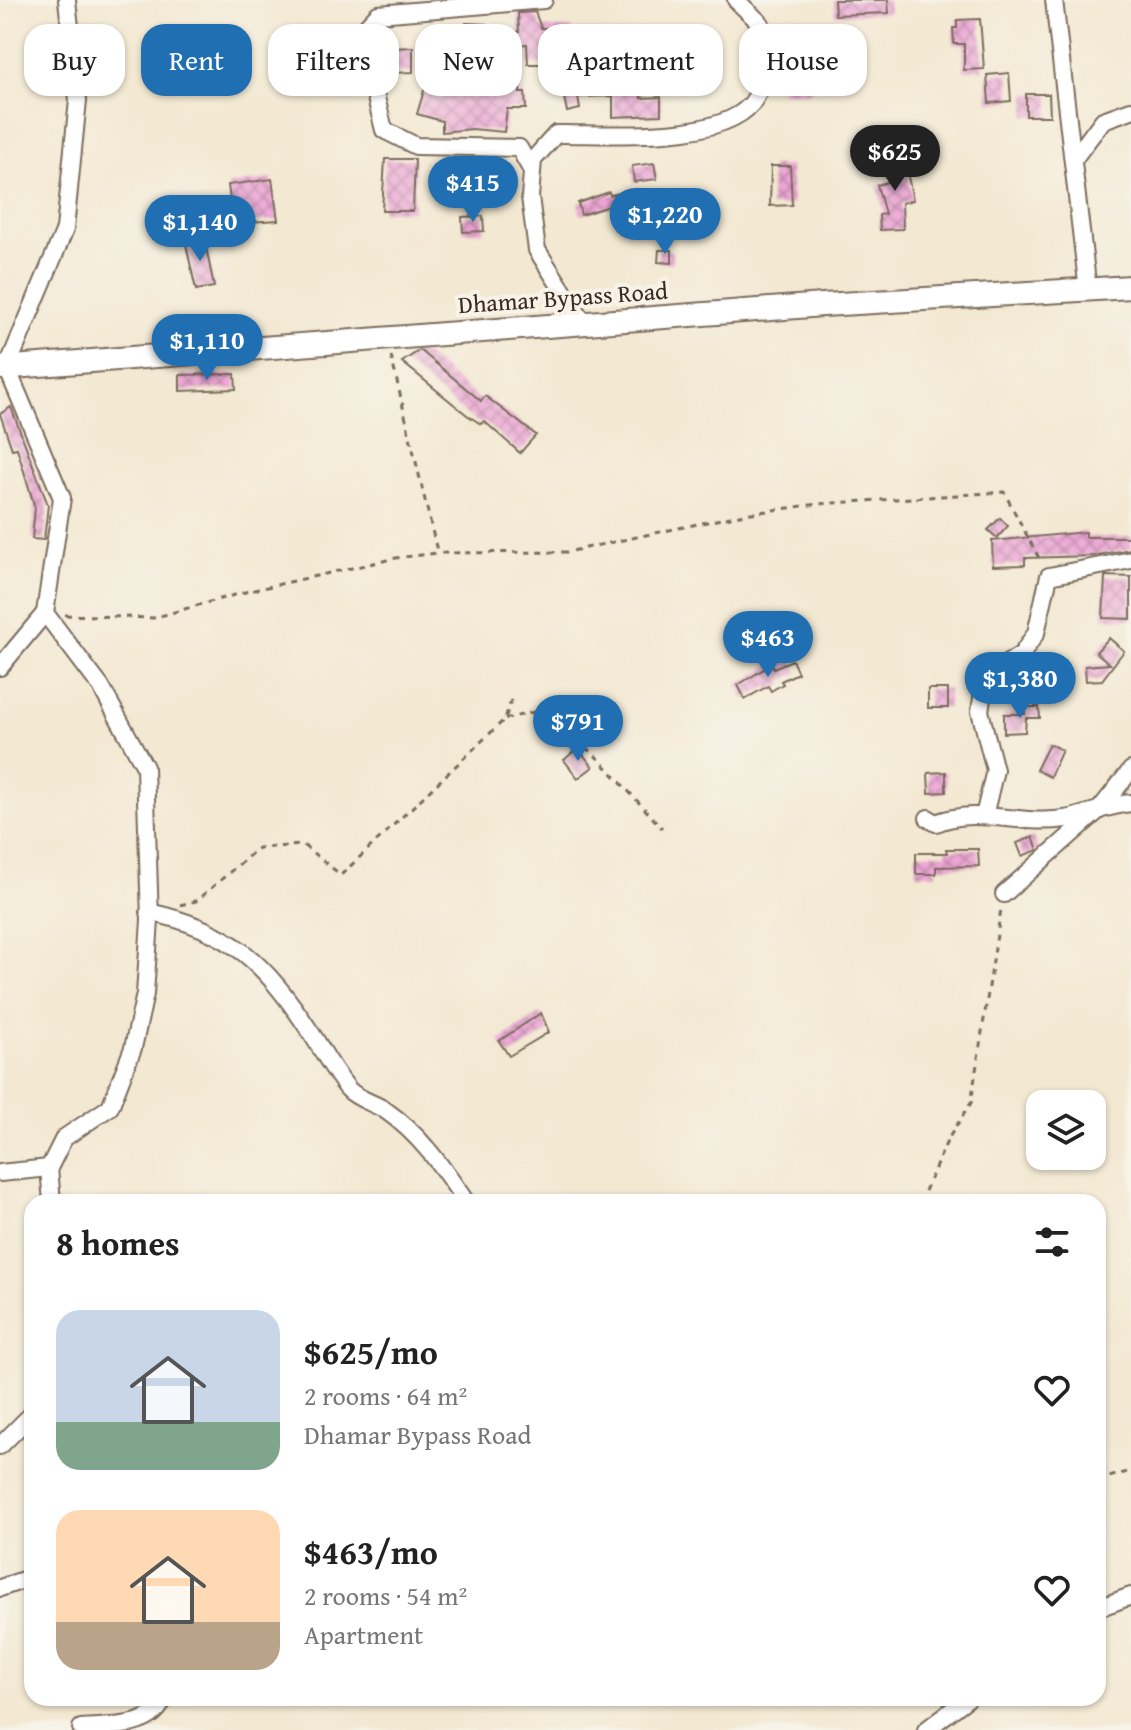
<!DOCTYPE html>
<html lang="en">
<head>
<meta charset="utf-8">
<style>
	:root { --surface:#fff; --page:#f6f6f6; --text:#222; --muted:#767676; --accent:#1f6fb2 }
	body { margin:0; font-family:"Gentium Book Plus",serif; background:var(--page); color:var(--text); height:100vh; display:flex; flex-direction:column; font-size:30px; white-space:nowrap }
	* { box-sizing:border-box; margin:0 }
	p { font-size:26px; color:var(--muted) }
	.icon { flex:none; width:44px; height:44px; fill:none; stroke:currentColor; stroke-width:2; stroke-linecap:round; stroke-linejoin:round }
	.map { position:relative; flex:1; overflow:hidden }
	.sheet { position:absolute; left:24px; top:1194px; width:1082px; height:512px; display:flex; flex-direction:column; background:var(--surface); border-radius:24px; box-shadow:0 2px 6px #0004 }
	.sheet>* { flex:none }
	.hud { position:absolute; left:24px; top:24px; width:1084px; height:72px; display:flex; gap:16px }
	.controls { position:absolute; left:1026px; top:1090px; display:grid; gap:16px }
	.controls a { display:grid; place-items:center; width:80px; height:80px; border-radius:16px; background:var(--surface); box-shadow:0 2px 6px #0004; font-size:40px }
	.price { position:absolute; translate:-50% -68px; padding:0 18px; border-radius:28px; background:var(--accent); color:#fff; font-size:26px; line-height:52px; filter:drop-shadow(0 2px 4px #0008) }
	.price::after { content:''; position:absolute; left:50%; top:48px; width:24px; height:18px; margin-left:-12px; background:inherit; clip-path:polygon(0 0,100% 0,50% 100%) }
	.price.current { background:#222; color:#fff }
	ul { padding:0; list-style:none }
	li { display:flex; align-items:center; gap:24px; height:200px; padding:0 32px }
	li span { display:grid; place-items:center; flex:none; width:224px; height:160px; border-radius:24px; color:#555 }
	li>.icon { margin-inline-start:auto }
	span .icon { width:96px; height:96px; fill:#fffc; stroke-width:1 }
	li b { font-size:34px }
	h2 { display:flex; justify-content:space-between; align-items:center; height:96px; padding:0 32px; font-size:34px }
	.chip { padding:0 28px; border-radius:24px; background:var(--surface); box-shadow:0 2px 6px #0004; font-size:28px; line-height:72px }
	.chip.current { background:var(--accent); color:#fff }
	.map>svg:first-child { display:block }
	.building { fill:url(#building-cross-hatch) }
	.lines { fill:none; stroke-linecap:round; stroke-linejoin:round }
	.minor-casing { stroke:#7b6c5d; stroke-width:20 }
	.major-casing { stroke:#7b6c5d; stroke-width:26 }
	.path { stroke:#7b6c5d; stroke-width:3; stroke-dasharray:6 6; stroke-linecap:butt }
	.minor { stroke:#fff; stroke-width:16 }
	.major { stroke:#fff; stroke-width:22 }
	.labels { text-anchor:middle; stroke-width:8; stroke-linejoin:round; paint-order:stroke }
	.street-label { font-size:24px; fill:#3b2a1e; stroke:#f7f3e8 }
</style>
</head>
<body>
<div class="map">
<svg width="1131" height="1730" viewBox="0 0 1131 1730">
	<defs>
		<pattern id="building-cross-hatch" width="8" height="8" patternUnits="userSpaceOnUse" patternTransform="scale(2)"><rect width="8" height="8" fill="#eca6d5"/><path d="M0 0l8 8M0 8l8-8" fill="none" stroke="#c087ac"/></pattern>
	</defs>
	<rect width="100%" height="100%" fill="#f7f3e8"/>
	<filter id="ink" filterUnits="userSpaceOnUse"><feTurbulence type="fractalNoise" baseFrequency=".0125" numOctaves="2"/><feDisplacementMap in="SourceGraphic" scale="16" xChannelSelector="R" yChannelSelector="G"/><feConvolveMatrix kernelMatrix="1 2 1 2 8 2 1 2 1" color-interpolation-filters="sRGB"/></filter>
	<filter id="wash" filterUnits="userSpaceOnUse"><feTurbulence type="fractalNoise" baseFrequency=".006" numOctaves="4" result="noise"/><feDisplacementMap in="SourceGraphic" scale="32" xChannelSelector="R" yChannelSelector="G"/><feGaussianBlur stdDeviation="1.8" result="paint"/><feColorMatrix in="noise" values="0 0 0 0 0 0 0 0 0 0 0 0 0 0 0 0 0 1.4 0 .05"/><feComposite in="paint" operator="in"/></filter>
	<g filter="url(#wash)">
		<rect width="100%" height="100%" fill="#f3e8d1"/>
		<g id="blocks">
			<g class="building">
				<path d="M834 0H888L889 13 835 15Z"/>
				<path d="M535 12 541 28H572V36L599 35 600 40 655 38V53L610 58V83L640 82 641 98 661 97V115L613 117V96L578 97 580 109 567 112 562 87 584 84 583 56H577V50H543V64H528L527 44 491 47 490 69 520 68V93H525L526 109H507L504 132 472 129 442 132V121L417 114 426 84 450 91V71L473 72 474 46H461V31H465L466 23 486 24V33L490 35 519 32 518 13Z"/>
				<path d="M980 19 984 69 964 70V44H954L953 28H957V20Z"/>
				<path d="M780 46H800L801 76H811V92H782Z"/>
				<path d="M413 47V72L394 73 393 48Z"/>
				<path d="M1009 73 1011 101 989 103 987 75Z"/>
				<path d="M1026 94H1049L1050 116H1026Z"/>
				<path d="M902 148 913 200 902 203 903 229 880 230 879 215 885 214 877 185 895 180 888 152Z"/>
				<path d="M385 159H415L413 211H382Z"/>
				<path d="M654 163 657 179 634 182 632 166Z"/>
				<path d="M771 166H790L792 205 770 206Z"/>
				<path d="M272 179 278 220 233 223 228 185Z"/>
				<path d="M609 192 610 195 620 193 622 202 581 215 578 203Z"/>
				<path d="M483 216 484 231 463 232 462 217Z"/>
				<path d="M204 237 214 287 196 290 185 240Z"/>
				<path d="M659 250H672V263L658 262Z"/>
				<path d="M420 350 481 401 485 396 536 435 520 453 484 421 481 424 467 415 402 362Z"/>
				<path d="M235 374 236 389 180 391V375Z"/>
				<path d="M11 407 48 505 44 540 32 539 35 508 17 448 12 449 0 414Z"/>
				<path d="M1000 518 1008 526 997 538 988 530Z"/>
				<path d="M1086 532V537H1131V549L1092 556 1025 558V565L993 566 992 541Z"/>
				<path d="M1105 576 1131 577V619L1103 618Z"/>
				<path d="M1109 638 1124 651 1102 680 1086 681 1085 666 1110 664 1096 652Z"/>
				<path d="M792 660 798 673 781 681 783 684 771 691 768 686 745 699 738 685 772 664 774 668Z"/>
				<rect x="928" y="689" width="20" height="19"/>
				<path d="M1025 707H1039L1040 718H1026L1025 732 1004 733V714H1025Z"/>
				<path d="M582 715 596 733 582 743 569 725Z"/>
				<path d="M1049 744 1062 750 1050 777 1036 770Z"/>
				<path d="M578 748 593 767 578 778 564 760Z"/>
				<path d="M946 772V792L929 793 928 773Z"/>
				<path d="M1033 837 1038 850 1022 856 1017 843Z"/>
				<path d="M946 849H978L979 866 936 867V874H916V853H947Z"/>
				<path d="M541 1013 549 1032 509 1056 499 1041Z"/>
			</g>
		</g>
	</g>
	<g filter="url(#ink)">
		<use href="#blocks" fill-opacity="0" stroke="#7b6c5d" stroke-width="2"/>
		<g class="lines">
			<g class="minor-casing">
				<g id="minor">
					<path d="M1054 0 1088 291"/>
					<path d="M1073 160 1103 120 1131 110"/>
					<path d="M532 171 519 148 416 146 384 130 360 33 378 14 544 0"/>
					<path d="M583 322 537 250 530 197 533 160 556 134C603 133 731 145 756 97 767 77 762 45 761 24L736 0"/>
					<path d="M0 667 45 613"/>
					<path d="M984 816 995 770 980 711 984 685 1000 668 1022 654 1036 633 1049 576 1131 560"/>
					<path d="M928 818 936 823C977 806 1021 826 1065 819 1087 815 1108 805 1131 803"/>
					<path d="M1004 894 1100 809 1131 770"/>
					<path d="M149 912C232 930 265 963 311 1033 323 1051 334 1072 348 1089 357 1099 374 1103 385 1110 420 1134 443 1168 466 1202"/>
					<path d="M0 1173 49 1168"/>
					<path d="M52 1202 49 1168 64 1138 110 1107 133 1048 145 994 150 920 145 767 101 687 45 613 62 498 7 368 65 229 78 100 67 0"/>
					<path d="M0 1446 32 1414"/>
					<path d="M0 1588 32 1577"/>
					<path d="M1098 1608 1131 1596"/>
					<path d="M81 1728C112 1725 152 1730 164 1698"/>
					<path d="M926 1730 968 1698"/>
				</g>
			</g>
			<g class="major-casing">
				<path id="major" d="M0 368 823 305 1131 287"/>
			</g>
			<g class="path">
				<path d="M391 356 437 551"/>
				<path d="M65 615 153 618 245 592 396 558 437 553 567 552 744 514 818 504 1004 492 1041 562"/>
				<path d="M505 719 542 710 600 760 662 828"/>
				<path d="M180 905 196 901 258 848 303 845 341 875 505 719 512 697"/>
				<path d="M920 1202 948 1139 971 1103 1001 909"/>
				<path d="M1098 1480 1131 1471"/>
			</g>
			<use href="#minor" class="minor"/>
			<use href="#major" class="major"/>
		</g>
	</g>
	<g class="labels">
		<g class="street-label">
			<text transform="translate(563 298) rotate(-4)" y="8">Dhamar Bypass Road</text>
		</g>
	</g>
</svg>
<div class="controls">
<a><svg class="icon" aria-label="layers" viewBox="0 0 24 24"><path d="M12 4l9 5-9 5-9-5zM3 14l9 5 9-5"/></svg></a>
</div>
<b class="price current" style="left:895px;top:193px">$625</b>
<b class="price" style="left:473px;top:224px">$415</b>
<b class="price" style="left:665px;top:256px">$1,220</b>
<b class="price" style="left:200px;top:263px">$1,140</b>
<b class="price" style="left:207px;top:382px">$1,110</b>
<b class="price" style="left:768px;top:679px">$463</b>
<b class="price" style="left:1020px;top:720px">$1,380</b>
<b class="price" style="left:578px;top:763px">$791</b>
<div class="hud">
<a class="chip">Buy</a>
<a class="chip current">Rent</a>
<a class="chip">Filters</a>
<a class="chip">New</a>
<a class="chip">Apartment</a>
<a class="chip">House</a>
</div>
<section class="sheet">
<h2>8 homes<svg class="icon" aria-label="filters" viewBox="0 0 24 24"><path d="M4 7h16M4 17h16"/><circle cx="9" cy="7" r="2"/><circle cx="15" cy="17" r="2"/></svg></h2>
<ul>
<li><span style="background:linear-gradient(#c9d6e8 70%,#7fa58c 0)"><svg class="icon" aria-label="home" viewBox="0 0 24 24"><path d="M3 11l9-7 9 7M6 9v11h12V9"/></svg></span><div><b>$625/mo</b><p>2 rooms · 64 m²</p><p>Dhamar Bypass Road</p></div><svg class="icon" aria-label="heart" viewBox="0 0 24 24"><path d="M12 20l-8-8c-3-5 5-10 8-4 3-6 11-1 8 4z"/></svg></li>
<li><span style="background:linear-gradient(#ffd9b3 70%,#b9a48a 0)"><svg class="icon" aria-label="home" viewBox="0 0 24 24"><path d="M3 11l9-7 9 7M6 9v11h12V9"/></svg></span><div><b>$463/mo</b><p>2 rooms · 54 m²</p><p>Apartment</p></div><svg class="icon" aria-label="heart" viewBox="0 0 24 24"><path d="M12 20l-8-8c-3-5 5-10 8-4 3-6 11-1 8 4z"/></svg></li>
</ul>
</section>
</div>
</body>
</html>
